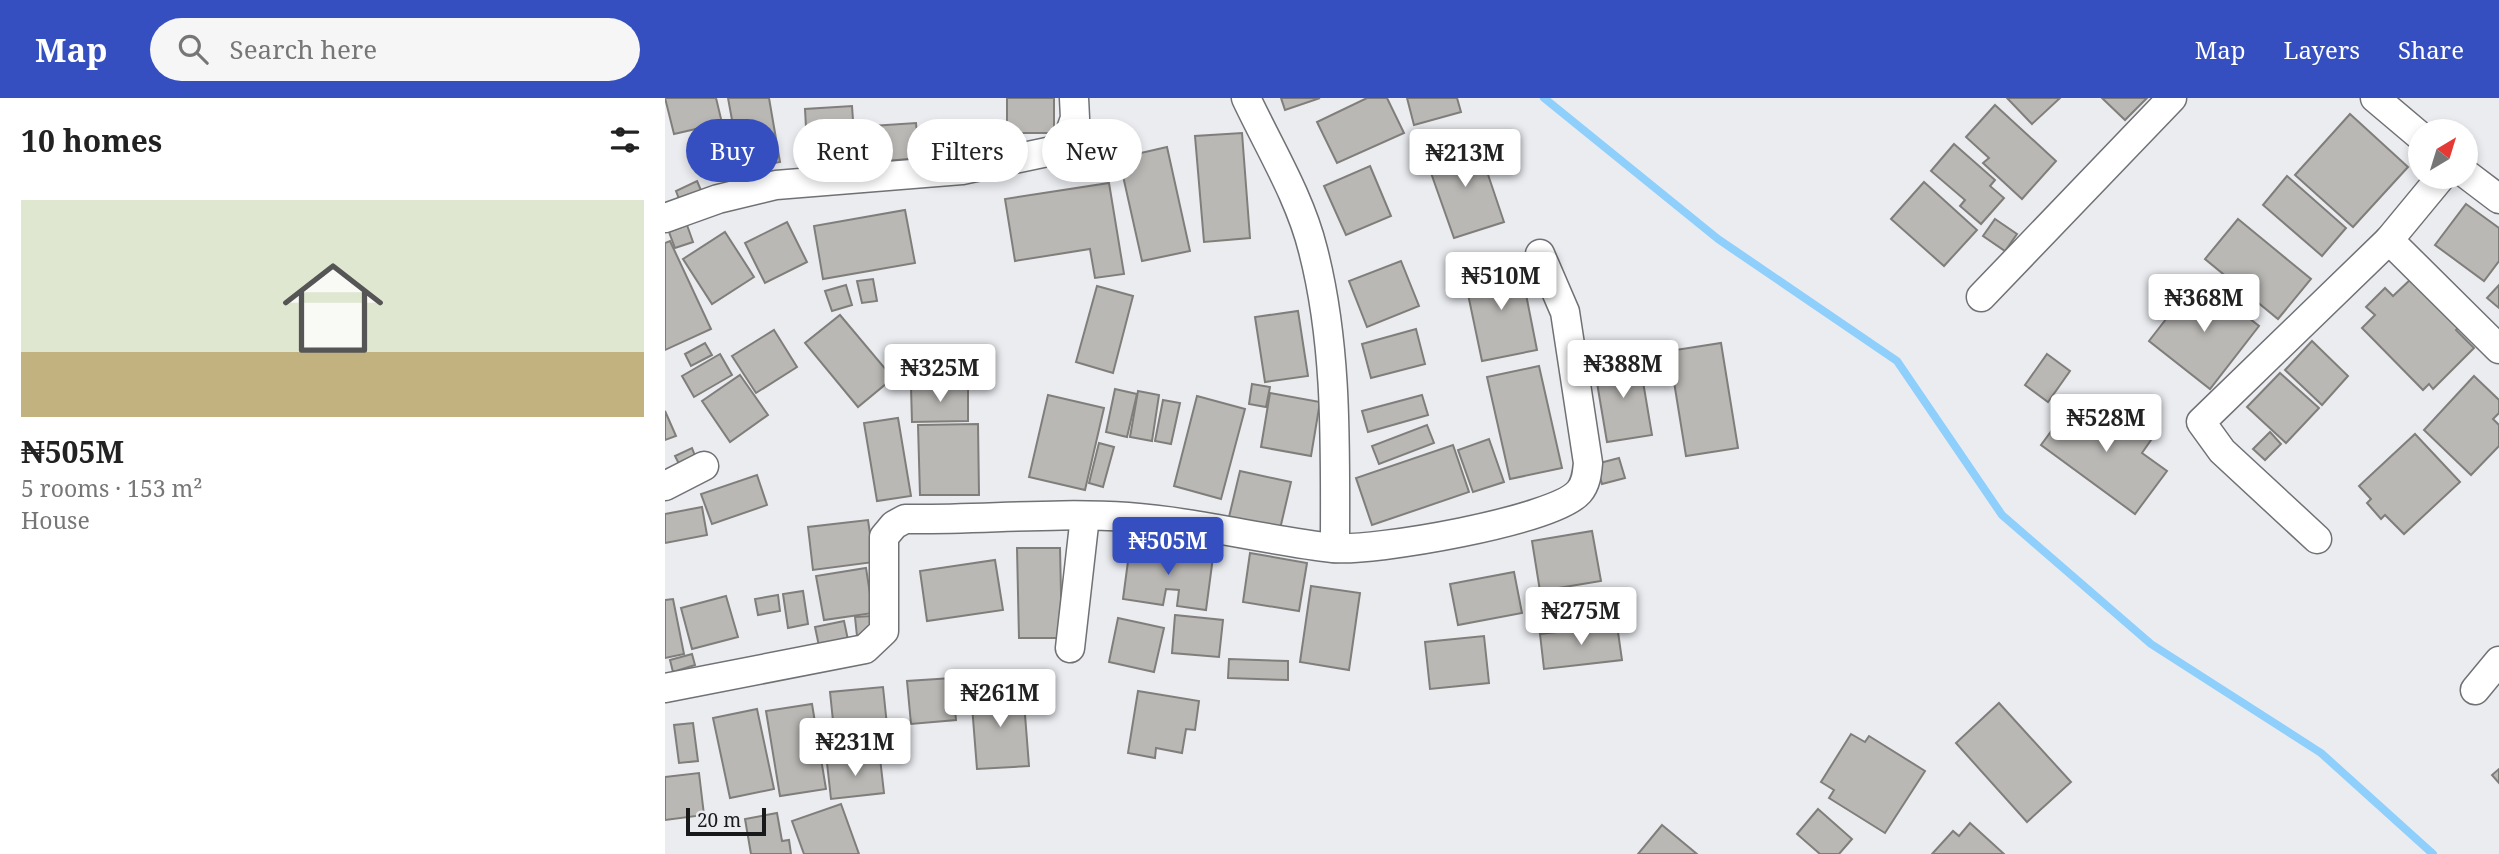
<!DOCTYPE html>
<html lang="en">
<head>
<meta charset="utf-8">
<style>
	:root { --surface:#fff; --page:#f6f6f6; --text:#222; --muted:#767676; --accent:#354fc0 }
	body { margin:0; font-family:"Noto Serif",serif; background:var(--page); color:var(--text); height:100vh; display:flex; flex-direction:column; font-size:26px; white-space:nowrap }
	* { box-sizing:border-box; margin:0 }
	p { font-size:23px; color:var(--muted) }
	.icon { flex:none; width:38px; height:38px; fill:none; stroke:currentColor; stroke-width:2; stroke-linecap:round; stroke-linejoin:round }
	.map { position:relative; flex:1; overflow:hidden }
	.details { display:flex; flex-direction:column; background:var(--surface); width:665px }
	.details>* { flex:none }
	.guide { position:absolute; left:21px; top:21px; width:665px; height:63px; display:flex; gap:14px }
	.needle { width:46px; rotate:38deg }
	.controls { position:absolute; left:1743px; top:21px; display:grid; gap:14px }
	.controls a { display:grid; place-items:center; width:70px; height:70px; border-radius:50%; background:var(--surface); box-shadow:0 4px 10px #0003; font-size:35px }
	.scale { position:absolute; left:21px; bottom:18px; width:80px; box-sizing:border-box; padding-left:7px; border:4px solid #18191a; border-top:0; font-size:19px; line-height:24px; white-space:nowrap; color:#18191a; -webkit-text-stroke:5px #eaecf0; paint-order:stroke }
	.price { position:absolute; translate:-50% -60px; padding:0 16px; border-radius:7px; background:#fff; color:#222; font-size:23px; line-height:46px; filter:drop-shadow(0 2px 4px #0008) }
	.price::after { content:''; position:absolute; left:50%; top:42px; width:21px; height:16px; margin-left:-10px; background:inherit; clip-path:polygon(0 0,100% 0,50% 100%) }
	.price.active { background:var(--accent); color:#fff }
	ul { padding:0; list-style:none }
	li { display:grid; align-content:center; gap:14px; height:371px; padding:0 21px }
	li span { display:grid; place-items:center; height:217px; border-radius:0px; color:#555 }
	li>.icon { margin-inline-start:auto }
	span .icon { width:126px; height:126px; fill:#fffc; stroke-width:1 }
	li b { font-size:30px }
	h2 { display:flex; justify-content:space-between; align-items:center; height:84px; padding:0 21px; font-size:30px }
	.tag { padding:0 24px; border-radius:32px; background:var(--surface); box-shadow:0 4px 10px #0003; font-size:24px; line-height:63px }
	.tag.active { background:var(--accent); color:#fff }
	header { display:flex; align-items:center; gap:42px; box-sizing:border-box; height:98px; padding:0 35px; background:var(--accent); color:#fff }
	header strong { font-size:33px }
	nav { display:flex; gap:38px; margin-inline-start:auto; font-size:24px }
	.search { width:490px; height:63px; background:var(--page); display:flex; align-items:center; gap:18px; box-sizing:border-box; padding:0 24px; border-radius:38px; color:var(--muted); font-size:26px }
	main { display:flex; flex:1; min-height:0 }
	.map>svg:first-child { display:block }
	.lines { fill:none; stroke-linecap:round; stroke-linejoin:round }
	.stream { stroke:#8fcffc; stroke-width:8 }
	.building { fill:#bab8b5; stroke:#807e7b; stroke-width:2 }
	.minor-casing { stroke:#6f7174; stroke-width:31 }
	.minor { stroke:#fff; stroke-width:28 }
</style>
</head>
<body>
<header>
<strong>Map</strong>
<div class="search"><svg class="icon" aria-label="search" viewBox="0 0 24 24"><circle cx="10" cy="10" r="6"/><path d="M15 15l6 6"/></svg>Search here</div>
<nav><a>Map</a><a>Layers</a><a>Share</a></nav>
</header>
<main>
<section class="details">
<h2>10 homes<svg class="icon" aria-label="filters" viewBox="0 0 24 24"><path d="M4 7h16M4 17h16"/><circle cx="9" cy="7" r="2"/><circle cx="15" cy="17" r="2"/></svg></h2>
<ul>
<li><span style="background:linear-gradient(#dfe7d0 70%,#c2b280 0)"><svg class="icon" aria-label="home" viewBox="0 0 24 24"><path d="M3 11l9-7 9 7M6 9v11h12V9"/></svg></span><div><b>₦505M</b><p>5 rooms · 153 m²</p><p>House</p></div></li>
</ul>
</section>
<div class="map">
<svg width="1834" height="756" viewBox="0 0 1834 756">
	<rect width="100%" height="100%" fill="#eaecf0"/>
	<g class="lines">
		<path class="stream" d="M879 0 1053 141 1232 263 1337 417 1486 546 1656 655 1768 756"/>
	</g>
	<g class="building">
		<path d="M0 0H51L57 25 9 36Z"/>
		<path d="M63 0H104L115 64 76 71Z"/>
		<rect x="342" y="0" width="47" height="35"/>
		<path d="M616 0H655L620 12Z"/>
		<path d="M702 0H722L739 35 672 65 652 24Z"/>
		<path d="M742 0H792L796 14 749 27Z"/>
		<path d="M1342 0H1395L1367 26Z"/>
		<path d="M1437 0H1482L1460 22Z"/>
		<path d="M1330 7 1391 63 1357 101 1318 65 1324 60 1301 39Z"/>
		<path d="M187 8 191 65 143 67 140 11Z"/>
		<path d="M1685 16 1743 69 1688 129 1630 77Z"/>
		<path d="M251 25 254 60 210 64 207 28Z"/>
		<path d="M577 35 585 140 539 144 530 38Z"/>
		<path d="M811 41 839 124 789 140 760 58Z"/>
		<path d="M1289 46 1330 82 1325 88 1339 100 1316 126 1295 108 1300 102 1266 73Z"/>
		<path d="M502 49 525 153 477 163 454 60Z"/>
		<path d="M705 68 726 118 681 137 659 88Z"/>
		<path d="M1622 78 1681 130 1657 158 1598 107Z"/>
		<path d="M32 83 38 97 16 106 11 93Z"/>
		<path d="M1259 84 1312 132 1279 168 1226 121Z"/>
		<path d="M444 85 459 176 430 180 425 151 350 163 340 101Z"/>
		<path d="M1801 106 1834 130V163L1819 183 1770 147Z"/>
		<path d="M240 112 250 165 158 181 149 128Z"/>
		<path d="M1330 121 1352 136 1340 153 1318 138Z"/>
		<path d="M1573 121 1646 181 1613 221 1540 161Z"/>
		<path d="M122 124 142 164 100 185 80 145Z"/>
		<path d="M22 127 28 144 10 150 4 134Z"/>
		<path d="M60 134 89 179 47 206 18 161Z"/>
		<path d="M5 143 46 231 0 252V145Z"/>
		<path d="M736 163 754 208 702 229 684 183Z"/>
		<path d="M855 166 872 252 817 263 799 177Z"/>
		<path d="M1533 180 1594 228 1545 291 1484 243Z"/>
		<path d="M1747 180 1795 228 1791 232 1809 250 1768 291 1764 286 1758 292 1697 230 1710 217 1701 209 1720 190 1728 198Z"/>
		<path d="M208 181 212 203 197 205 192 183Z"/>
		<path d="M181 187 187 207 167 213 160 193Z"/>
		<path d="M1834 187V210L1822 200Z"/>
		<path d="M432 188 468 198 448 275 411 264Z"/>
		<path d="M633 213 643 278 600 284 590 219Z"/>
		<path d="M175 217 228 280 193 309 140 245Z"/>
		<path d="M751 231 760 266 706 280 697 246Z"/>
		<path d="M109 232 132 269 91 295 67 258Z"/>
		<path d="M1647 243 1683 278 1657 307 1620 272Z"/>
		<path d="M40 245 47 257 26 268 20 256Z"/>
		<path d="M1056 245 1073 350 1021 358 1004 253Z"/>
		<path d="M55 256 67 277 29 299 17 278Z"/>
		<path d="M1382 256 1405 273 1383 304 1360 287Z"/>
		<path d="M974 260 987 337 942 344 929 267Z"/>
		<path d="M874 268 897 370 845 381 822 279Z"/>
		<path d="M1615 275 1654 310 1621 345 1582 309Z"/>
		<path d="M75 277 103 317 65 344 37 303Z"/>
		<path d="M1809 278 1834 302V315L1828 321 1834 327V348L1806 377 1759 332Z"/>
		<path d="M587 286 605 289 601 309 584 306Z"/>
		<path d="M303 288V323L247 324 246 289Z"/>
		<path d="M450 291 472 296 462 339 441 334Z"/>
		<path d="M473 293 494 297 487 343 465 339Z"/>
		<path d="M605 295 655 304 646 358 596 349Z"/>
		<path d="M383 297 439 310 420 392 364 379Z"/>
		<path d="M757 297 763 317 703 334 697 313Z"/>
		<path d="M532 298 580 311 556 401 509 388Z"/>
		<path d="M1410 301 1440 323 1448 313 1486 342 1477 355 1502 373 1470 416 1376 347Z"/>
		<path d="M498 302 515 305 506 346 490 343Z"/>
		<path d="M0 313 11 338 0 342Z"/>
		<path d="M233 320 246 398 212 403 199 325Z"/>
		<path d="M313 326 314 397H255L253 327Z"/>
		<path d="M762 327 769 345 714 366 707 348Z"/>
		<path d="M1605 334 1616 346 1600 362 1588 351Z"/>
		<path d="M1750 336 1795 384 1739 436 1720 417 1716 421 1702 405 1706 401 1694 388Z"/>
		<path d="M824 341 839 384 808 394 793 352Z"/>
		<path d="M434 345 449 349 438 389 424 385Z"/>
		<path d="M788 347 804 394 707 427 691 380Z"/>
		<path d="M27 350 32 363 16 370 10 358Z"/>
		<path d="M954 360 960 380 937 386 931 366Z"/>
		<path d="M575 373 626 384 615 431 564 419Z"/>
		<path d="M92 377 102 407 47 426 36 396Z"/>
		<path d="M37 409 42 437 0 445V416Z"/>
		<path d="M203 422 209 464 148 472 143 429Z"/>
		<path d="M927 433 936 483 875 493 867 443Z"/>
		<path d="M465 448 548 459 541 512 512 508 514 492 501 491 498 507 458 501Z"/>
		<path d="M352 450H395L397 540H354Z"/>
		<path d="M585 455 642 465 634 513 578 504Z"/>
		<path d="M330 462 338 512 262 523 255 473Z"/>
		<path d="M201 470 208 515 159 522 151 478Z"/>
		<path d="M849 474 857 515 793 527 785 486Z"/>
		<path d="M646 488 695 495 684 572 635 564Z"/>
		<path d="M924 490H949L950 521 925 522Z"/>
		<path d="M138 493 143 526 123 530 118 496Z"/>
		<path d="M113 497 115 513 93 517 90 501Z"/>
		<path d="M61 498 73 539 27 551 16 510Z"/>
		<path d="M8 501 19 556 0 560V502Z"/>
		<path d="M510 517 558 522 554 559 507 555Z"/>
		<path d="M206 518 207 537 192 538 190 519Z"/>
		<path d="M453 520 499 530 489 574 444 564Z"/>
		<path d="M179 523 183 542 154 548 150 529Z"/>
		<path d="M952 527 957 562 879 571 875 536Z"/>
		<path d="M819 538 824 585 765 591 760 544Z"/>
		<path d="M27 556 30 567 8 574 5 562Z"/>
		<path d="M564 561 623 563V582L563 580Z"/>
		<path d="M287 580 291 622 246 626 242 583Z"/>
		<path d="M218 589 223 637 170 642 165 594Z"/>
		<path d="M358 591 364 668 312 671 306 595Z"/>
		<path d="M473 593 534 603 530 632 521 631 517 655 491 650 490 660 463 655Z"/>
		<path d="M1334 605 1406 684 1362 724 1291 645Z"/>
		<path d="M147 606 161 691 115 698 101 613Z"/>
		<path d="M92 611 109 691 65 700 48 620Z"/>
		<path d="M28 625 33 663 14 665 9 627Z"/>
		<path d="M1186 636 1200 644 1204 638 1260 673 1220 735 1164 700 1169 692 1156 684Z"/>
		<path d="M215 660 219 695 166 701 162 665Z"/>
		<path d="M1834 671V685L1827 677Z"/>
		<path d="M34 675 39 717 0 722V679Z"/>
		<path d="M176 706 194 756H139L127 723Z"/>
		<path d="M1153 711 1187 741 1174 756H1155L1132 736Z"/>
		<path d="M112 715 117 743 124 742 126 756H86L80 721Z"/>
		<path d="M1305 725 1339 756H1267L1288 733 1294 738Z"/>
		<path d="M997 727 1032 756H973Z"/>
	</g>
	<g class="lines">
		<g class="minor-casing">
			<g id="minor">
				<path d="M581 0C604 49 635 99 648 152 673 249 670 351 670 450"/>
				<path d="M1710 0 1755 38"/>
				<path d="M1801 76 1834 101"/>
				<path d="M0 120 53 101 111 87 297 72 387 53 403 40 410 20 409 0"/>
				<path d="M1724 142 1834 251"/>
				<path d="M1316 199 1507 0"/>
				<path d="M0 388 39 368"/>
				<path d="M1652 441 1557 353 1536 324 1724 142 1776 79"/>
				<path d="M405 550 420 418"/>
				<path d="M0 590 200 551 219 533V439L229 427 240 421C314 422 389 414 463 419 532 424 599 442 668 450 707 454 889 423 914 394 921 386 922 376 923 365L900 214 875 156"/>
				<path d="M1810 592 1834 563"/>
			</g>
		</g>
		<use href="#minor" class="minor"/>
	</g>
</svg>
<div class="controls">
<a><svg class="needle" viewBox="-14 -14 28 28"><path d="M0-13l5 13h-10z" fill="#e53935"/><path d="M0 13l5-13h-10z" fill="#767676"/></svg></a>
</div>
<div class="scale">20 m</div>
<b class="price" style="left:800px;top:91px">₦213M</b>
<b class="price" style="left:836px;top:214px">₦510M</b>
<b class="price" style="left:1539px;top:236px">₦368M</b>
<b class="price" style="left:958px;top:302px">₦388M</b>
<b class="price" style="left:275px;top:306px">₦325M</b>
<b class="price" style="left:1441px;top:356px">₦528M</b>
<b class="price active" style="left:503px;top:479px">₦505M</b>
<b class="price" style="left:916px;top:549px">₦275M</b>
<b class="price" style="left:335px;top:631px">₦261M</b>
<b class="price" style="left:190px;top:680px">₦231M</b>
<div class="guide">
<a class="tag active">Buy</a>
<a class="tag">Rent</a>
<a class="tag">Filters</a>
<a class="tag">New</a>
</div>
</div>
</main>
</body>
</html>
